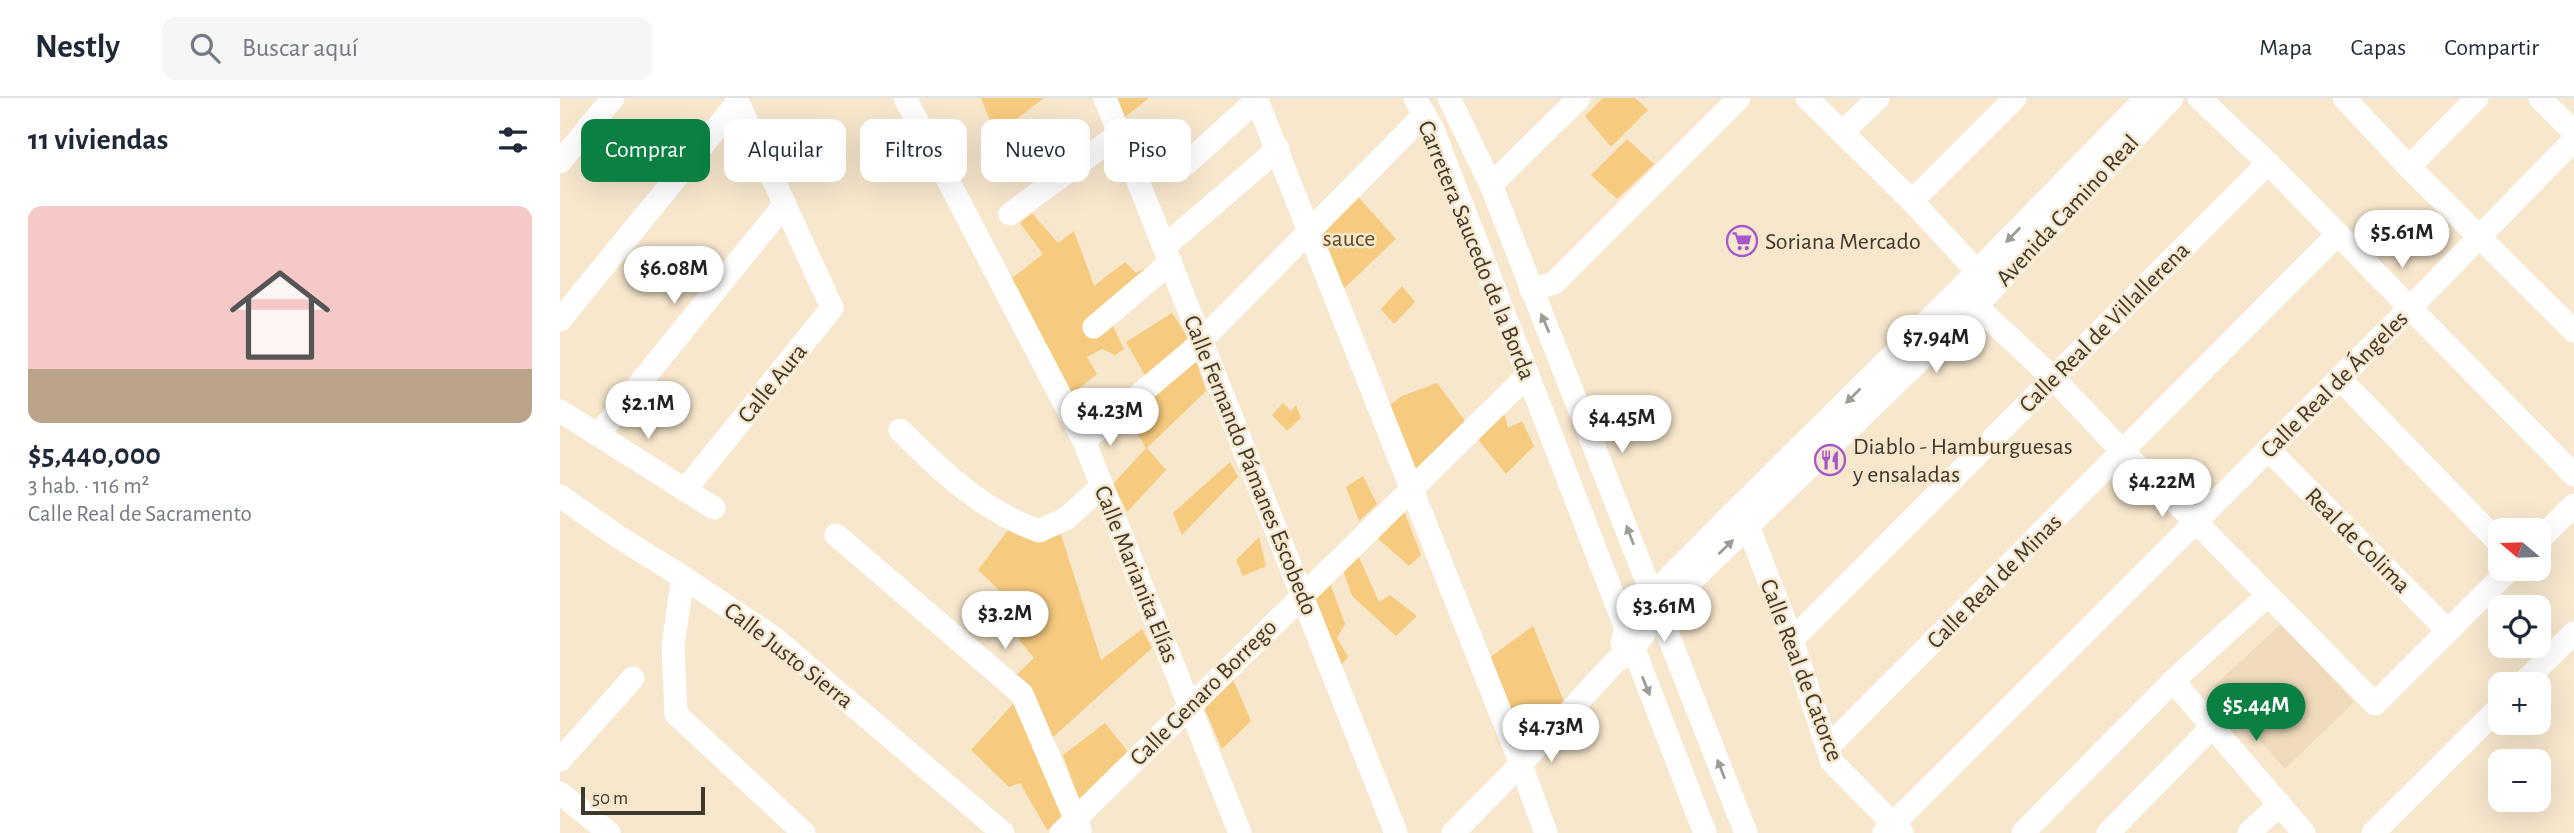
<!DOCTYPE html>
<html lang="es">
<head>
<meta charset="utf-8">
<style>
	:root { --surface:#fff; --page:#f6f6f7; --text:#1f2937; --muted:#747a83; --line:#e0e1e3; --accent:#0b8043 }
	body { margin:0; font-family:"Alegreya Sans",sans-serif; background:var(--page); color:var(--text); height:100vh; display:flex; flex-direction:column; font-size:26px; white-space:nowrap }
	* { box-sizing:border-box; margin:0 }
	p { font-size:23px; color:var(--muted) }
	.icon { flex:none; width:38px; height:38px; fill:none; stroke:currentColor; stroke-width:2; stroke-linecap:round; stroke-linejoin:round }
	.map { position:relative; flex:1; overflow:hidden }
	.details { display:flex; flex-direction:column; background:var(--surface); width:560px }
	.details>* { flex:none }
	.hud { position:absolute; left:21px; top:21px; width:665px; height:63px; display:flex; gap:14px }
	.needle { width:46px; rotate:289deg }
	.fabs { position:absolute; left:1928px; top:420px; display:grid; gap:14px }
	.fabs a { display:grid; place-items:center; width:63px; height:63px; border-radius:14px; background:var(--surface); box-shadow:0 7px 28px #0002; font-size:35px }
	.scale { position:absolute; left:21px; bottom:18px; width:124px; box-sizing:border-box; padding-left:7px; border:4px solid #3e382d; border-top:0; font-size:19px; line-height:24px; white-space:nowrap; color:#3e382d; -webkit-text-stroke:5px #f7e7cd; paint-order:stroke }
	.price { position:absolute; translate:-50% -60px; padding:0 16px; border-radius:24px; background:#fff; color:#222; font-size:23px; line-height:46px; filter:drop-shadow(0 2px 4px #0008) }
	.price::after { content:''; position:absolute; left:50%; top:42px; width:21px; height:16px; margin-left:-10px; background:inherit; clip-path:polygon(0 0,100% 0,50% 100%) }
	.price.current { background:var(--accent); color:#fff }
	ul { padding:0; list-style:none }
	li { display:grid; align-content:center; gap:14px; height:371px; padding:0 28px }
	li span { display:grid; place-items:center; height:217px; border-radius:14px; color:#555 }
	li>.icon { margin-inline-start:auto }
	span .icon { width:126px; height:126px; fill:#fffc; stroke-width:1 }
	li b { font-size:30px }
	h2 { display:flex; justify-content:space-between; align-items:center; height:84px; padding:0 28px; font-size:30px }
	.pill { padding:0 24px; border-radius:14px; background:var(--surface); box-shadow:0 7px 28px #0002; font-size:24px; line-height:63px }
	.pill.current { background:var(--accent); color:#fff }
	header { display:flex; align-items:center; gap:42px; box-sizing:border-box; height:98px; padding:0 35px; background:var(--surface); border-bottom:2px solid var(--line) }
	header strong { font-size:33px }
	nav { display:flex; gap:38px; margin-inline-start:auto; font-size:24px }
	.search { width:490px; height:63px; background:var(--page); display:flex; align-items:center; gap:18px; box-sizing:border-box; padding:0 24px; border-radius:14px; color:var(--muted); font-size:26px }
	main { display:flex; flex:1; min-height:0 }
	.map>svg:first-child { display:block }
	.built { fill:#efdbbb }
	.park { fill:#f7cb7f }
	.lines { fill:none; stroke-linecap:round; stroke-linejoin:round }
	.minor { stroke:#fff; stroke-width:23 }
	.oneway { fill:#9e9c96 }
	.labels { text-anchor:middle; stroke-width:5; stroke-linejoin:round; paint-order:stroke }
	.street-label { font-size:24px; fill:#3e382d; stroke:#f7e7cd }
	.park-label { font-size:24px; fill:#604a24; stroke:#f7e7cd }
	.poi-label { font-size:24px; fill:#3e382d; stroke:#f7e7cd; text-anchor:start }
</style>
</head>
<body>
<header>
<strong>Nestly</strong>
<div class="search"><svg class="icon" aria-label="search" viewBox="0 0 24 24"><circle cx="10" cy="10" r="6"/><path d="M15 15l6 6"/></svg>Buscar aquí</div>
<nav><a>Mapa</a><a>Capas</a><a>Compartir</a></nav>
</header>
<main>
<section class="details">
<h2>11 viviendas<svg class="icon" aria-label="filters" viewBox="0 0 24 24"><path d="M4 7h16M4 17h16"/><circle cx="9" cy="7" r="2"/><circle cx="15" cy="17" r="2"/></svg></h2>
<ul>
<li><span style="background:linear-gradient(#f6c9c9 75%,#b9a48a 0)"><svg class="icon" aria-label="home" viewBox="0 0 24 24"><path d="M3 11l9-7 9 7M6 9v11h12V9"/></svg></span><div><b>$5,440,000</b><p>3 hab. · 116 m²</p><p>Calle Real de Sacramento</p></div></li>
</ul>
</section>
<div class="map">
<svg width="2014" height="735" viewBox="0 0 2014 735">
	<rect width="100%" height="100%" fill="#f7e7cd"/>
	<path class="built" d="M1722 525 1794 604 1725 671 1654 588Z"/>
	<g class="park">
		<path d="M421 0H484L436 37Z"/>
		<path d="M551 0H589L559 24Z"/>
		<path d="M1043 0H1075L1088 12 1051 49 1025 18Z"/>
		<path d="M1067 41 1094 66 1057 101 1031 77Z"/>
		<path d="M791 91 836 141 776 198 750 132Z"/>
		<path d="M472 115 498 145 514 133 534 188 565 164 576 175 589 168 551 224 564 251 555 257 542 251 527 259 537 276 507 300 451 188 452 180 483 156 460 125Z"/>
		<path d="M842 188 855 204 834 226 821 211Z"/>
		<path d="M612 215 628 240 587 281 566 244Z"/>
		<path d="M635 259 646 293 587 350 606 372 567 414 553 386 586 350 566 316Z"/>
		<path d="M877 285 905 323 854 374 829 317 831 306 842 298Z"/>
		<path d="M941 303 948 330 962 323 974 348 946 376 911 333Z"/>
		<path d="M723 305 731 313 736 307 741 320 727 333 712 317Z"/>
		<path d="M670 364 678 379 622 437 613 415Z"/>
		<path d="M803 378 817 406 799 423 786 389Z"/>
		<path d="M844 413 861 457 849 468 816 439Z"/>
		<path d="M454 424H497L541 562 582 531 592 550 492 640 453 580 474 560 459 542 468 520 418 472Z"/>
		<path d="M699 439 706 468 683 478 676 462Z"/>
		<path d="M798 457 819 504 830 497 857 518 836 538 792 498 783 472Z"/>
		<path d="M770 485 785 526 777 540 788 559 773 576 742 497Z"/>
		<path d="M973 528 1005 606 957 656 921 566Z"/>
		<path d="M673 581 691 623 662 651 643 607Z"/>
		<path d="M462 596 513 714 487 732 460 685 449 689 411 652Z"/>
		<path d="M545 625 568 654 520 704 503 657Z"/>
	</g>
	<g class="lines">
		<g class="minor">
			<path d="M345 0 524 343 680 735"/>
			<path d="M545 0 836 735"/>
			<path d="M696 0 957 656 986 735"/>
			<path d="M855 0 873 32 1145 735"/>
			<path d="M889 0 931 87 1186 735"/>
			<path d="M1247 0 1352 103 1426 183"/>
			<path d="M1639 0 1708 65 2014 377"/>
			<path d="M1784 0 1849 69 2014 233"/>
			<path d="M1980 0 2014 34"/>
			<path d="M1283 34 1318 0"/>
			<path d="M0 64 53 0"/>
			<path d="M626 66 697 2"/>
			<path d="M1849 69 1917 0"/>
			<path d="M931 87 1019 0"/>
			<path d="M1352 103 1455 0"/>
			<path d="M450 116 559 36"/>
			<path d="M605 148 718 51"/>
			<path d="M971 192 994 185 1179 0"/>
			<path d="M1405 201 1416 208 1493 280 1562 353 1636 424 1815 606 1950 471"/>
			<path d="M0 222 178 4"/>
			<path d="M534 229 611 164"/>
			<path d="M1779 280 1941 447"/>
			<path d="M0 313 154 410"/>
			<path d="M340 332C382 374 423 413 479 433L507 420 542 388"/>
			<path d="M38 337 225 106"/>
			<path d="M524 343 629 255 864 17"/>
			<path d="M1708 351 1888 533"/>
			<path d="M125 392 272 210 176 0"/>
			<path d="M0 398 57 438 123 479 214 540 443 735"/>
			<path d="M1188 428 1232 542 1272 664 1342 735"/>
			<path d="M276 437 462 596 520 732"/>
			<path d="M1979 442 2014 407"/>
			<path d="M123 479 113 547 116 616 244 735"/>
			<path d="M1232 542 1708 65"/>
			<path d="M1062 545 1065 534 1092 497 1168 420 1396 195 1586 0"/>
			<path d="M1613 583 1744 735"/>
			<path d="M1962 586 2014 535"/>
			<path d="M1267 650 1778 136"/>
			<path d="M0 662 73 580"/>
			<path d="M0 695 49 735"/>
			<path d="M501 735 967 278"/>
			<path d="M893 735 961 666 1055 564 1072 553 1099 514 1416 208 1612 0"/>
			<path d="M1324 735 1849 211 2014 42"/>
			<path d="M1463 735 1613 583 1708 497"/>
			<path d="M1548 735 1652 629"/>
			<path d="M1689 735 1720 706"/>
			<path d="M1813 735 1941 608"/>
		</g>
	</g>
	<defs><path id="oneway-solid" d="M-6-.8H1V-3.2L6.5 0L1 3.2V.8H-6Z" transform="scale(1.75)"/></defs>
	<g class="oneway">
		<use href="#oneway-solid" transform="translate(1453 137) rotate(134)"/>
		<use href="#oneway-solid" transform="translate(985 225) rotate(-113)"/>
		<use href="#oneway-solid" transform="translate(1293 298) rotate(135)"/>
		<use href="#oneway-solid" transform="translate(1070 437) rotate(-110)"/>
		<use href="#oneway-solid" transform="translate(1166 449) rotate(-44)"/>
		<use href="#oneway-solid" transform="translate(1086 588) rotate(68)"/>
		<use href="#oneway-solid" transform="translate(1161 671) rotate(-111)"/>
	</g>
	<defs>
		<g id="supermarket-ring" transform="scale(1.575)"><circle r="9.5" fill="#f7e7cd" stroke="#a558cb" stroke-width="1.5"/><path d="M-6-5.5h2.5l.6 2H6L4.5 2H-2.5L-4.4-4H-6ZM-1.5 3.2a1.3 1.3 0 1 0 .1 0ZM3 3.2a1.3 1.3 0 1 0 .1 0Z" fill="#a558cb"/></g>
		<g id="restaurant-ring" transform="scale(1.575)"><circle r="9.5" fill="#f7e7cd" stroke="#a558cb" stroke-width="1.5"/><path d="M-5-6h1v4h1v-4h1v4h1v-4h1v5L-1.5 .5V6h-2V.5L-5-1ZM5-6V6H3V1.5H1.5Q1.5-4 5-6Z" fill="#a558cb"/></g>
	</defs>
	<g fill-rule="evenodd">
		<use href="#supermarket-ring" x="1182" y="143"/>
		<use href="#restaurant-ring" x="1270" y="362"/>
	</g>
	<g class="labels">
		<g class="street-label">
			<text transform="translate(1507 112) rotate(-47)" y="8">Avenida Camino Real</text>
			<text transform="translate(917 152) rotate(68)" y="8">Carretera Saucedo de la Borda</text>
			<text transform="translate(1544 229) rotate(-45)" y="8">Calle Real de Villallerena</text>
			<text transform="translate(212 285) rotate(-51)" y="8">Calle Aura</text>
			<text transform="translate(1774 286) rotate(-45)" y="8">Calle Real de Ángeles</text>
			<text transform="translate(691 367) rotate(68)" y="8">Calle Fernando Pámanes Escobedo</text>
			<text transform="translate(1798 442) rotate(45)" y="8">Real de Colima</text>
			<text transform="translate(577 476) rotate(68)" y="8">Calle Marianita Elías</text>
			<text transform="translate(1434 483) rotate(-45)" y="8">Calle Real de Minas</text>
			<text transform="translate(229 557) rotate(38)" y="8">Calle Justo Sierra</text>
			<text transform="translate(1242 572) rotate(69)" y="8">Calle Real de Catorce</text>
			<text transform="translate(643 594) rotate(-45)" y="8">Calle Genaro Borrego</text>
		</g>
		<g class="park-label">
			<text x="789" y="148">sauce</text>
		</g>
		<g class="poi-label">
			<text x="1205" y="151">Soriana Mercado</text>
			<text x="1293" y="356">Diablo - Hamburguesas<tspan x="1293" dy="28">y ensaladas</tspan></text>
		</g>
	</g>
</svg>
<div class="fabs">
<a><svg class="needle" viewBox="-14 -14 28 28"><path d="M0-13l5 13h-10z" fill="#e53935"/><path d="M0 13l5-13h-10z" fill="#747a83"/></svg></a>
<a><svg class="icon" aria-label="locate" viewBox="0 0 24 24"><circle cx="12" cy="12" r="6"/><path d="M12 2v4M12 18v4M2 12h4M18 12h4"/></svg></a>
<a>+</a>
<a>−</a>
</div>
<div class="scale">50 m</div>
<b class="price" style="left:1842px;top:172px">$5.61M</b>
<b class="price" style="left:114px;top:208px">$6.08M</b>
<b class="price" style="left:1376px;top:277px">$7.94M</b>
<b class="price" style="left:88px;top:343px">$2.1M</b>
<b class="price" style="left:550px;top:350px">$4.23M</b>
<b class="price" style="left:1062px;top:357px">$4.45M</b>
<b class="price" style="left:1602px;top:421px">$4.22M</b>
<b class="price" style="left:1104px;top:546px">$3.61M</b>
<b class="price" style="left:445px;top:553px">$3.2M</b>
<b class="price current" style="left:1696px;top:645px">$5.44M</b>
<b class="price" style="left:991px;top:666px">$4.73M</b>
<div class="hud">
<a class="pill current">Comprar</a>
<a class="pill">Alquilar</a>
<a class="pill">Filtros</a>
<a class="pill">Nuevo</a>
<a class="pill">Piso</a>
</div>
</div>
</main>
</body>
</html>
